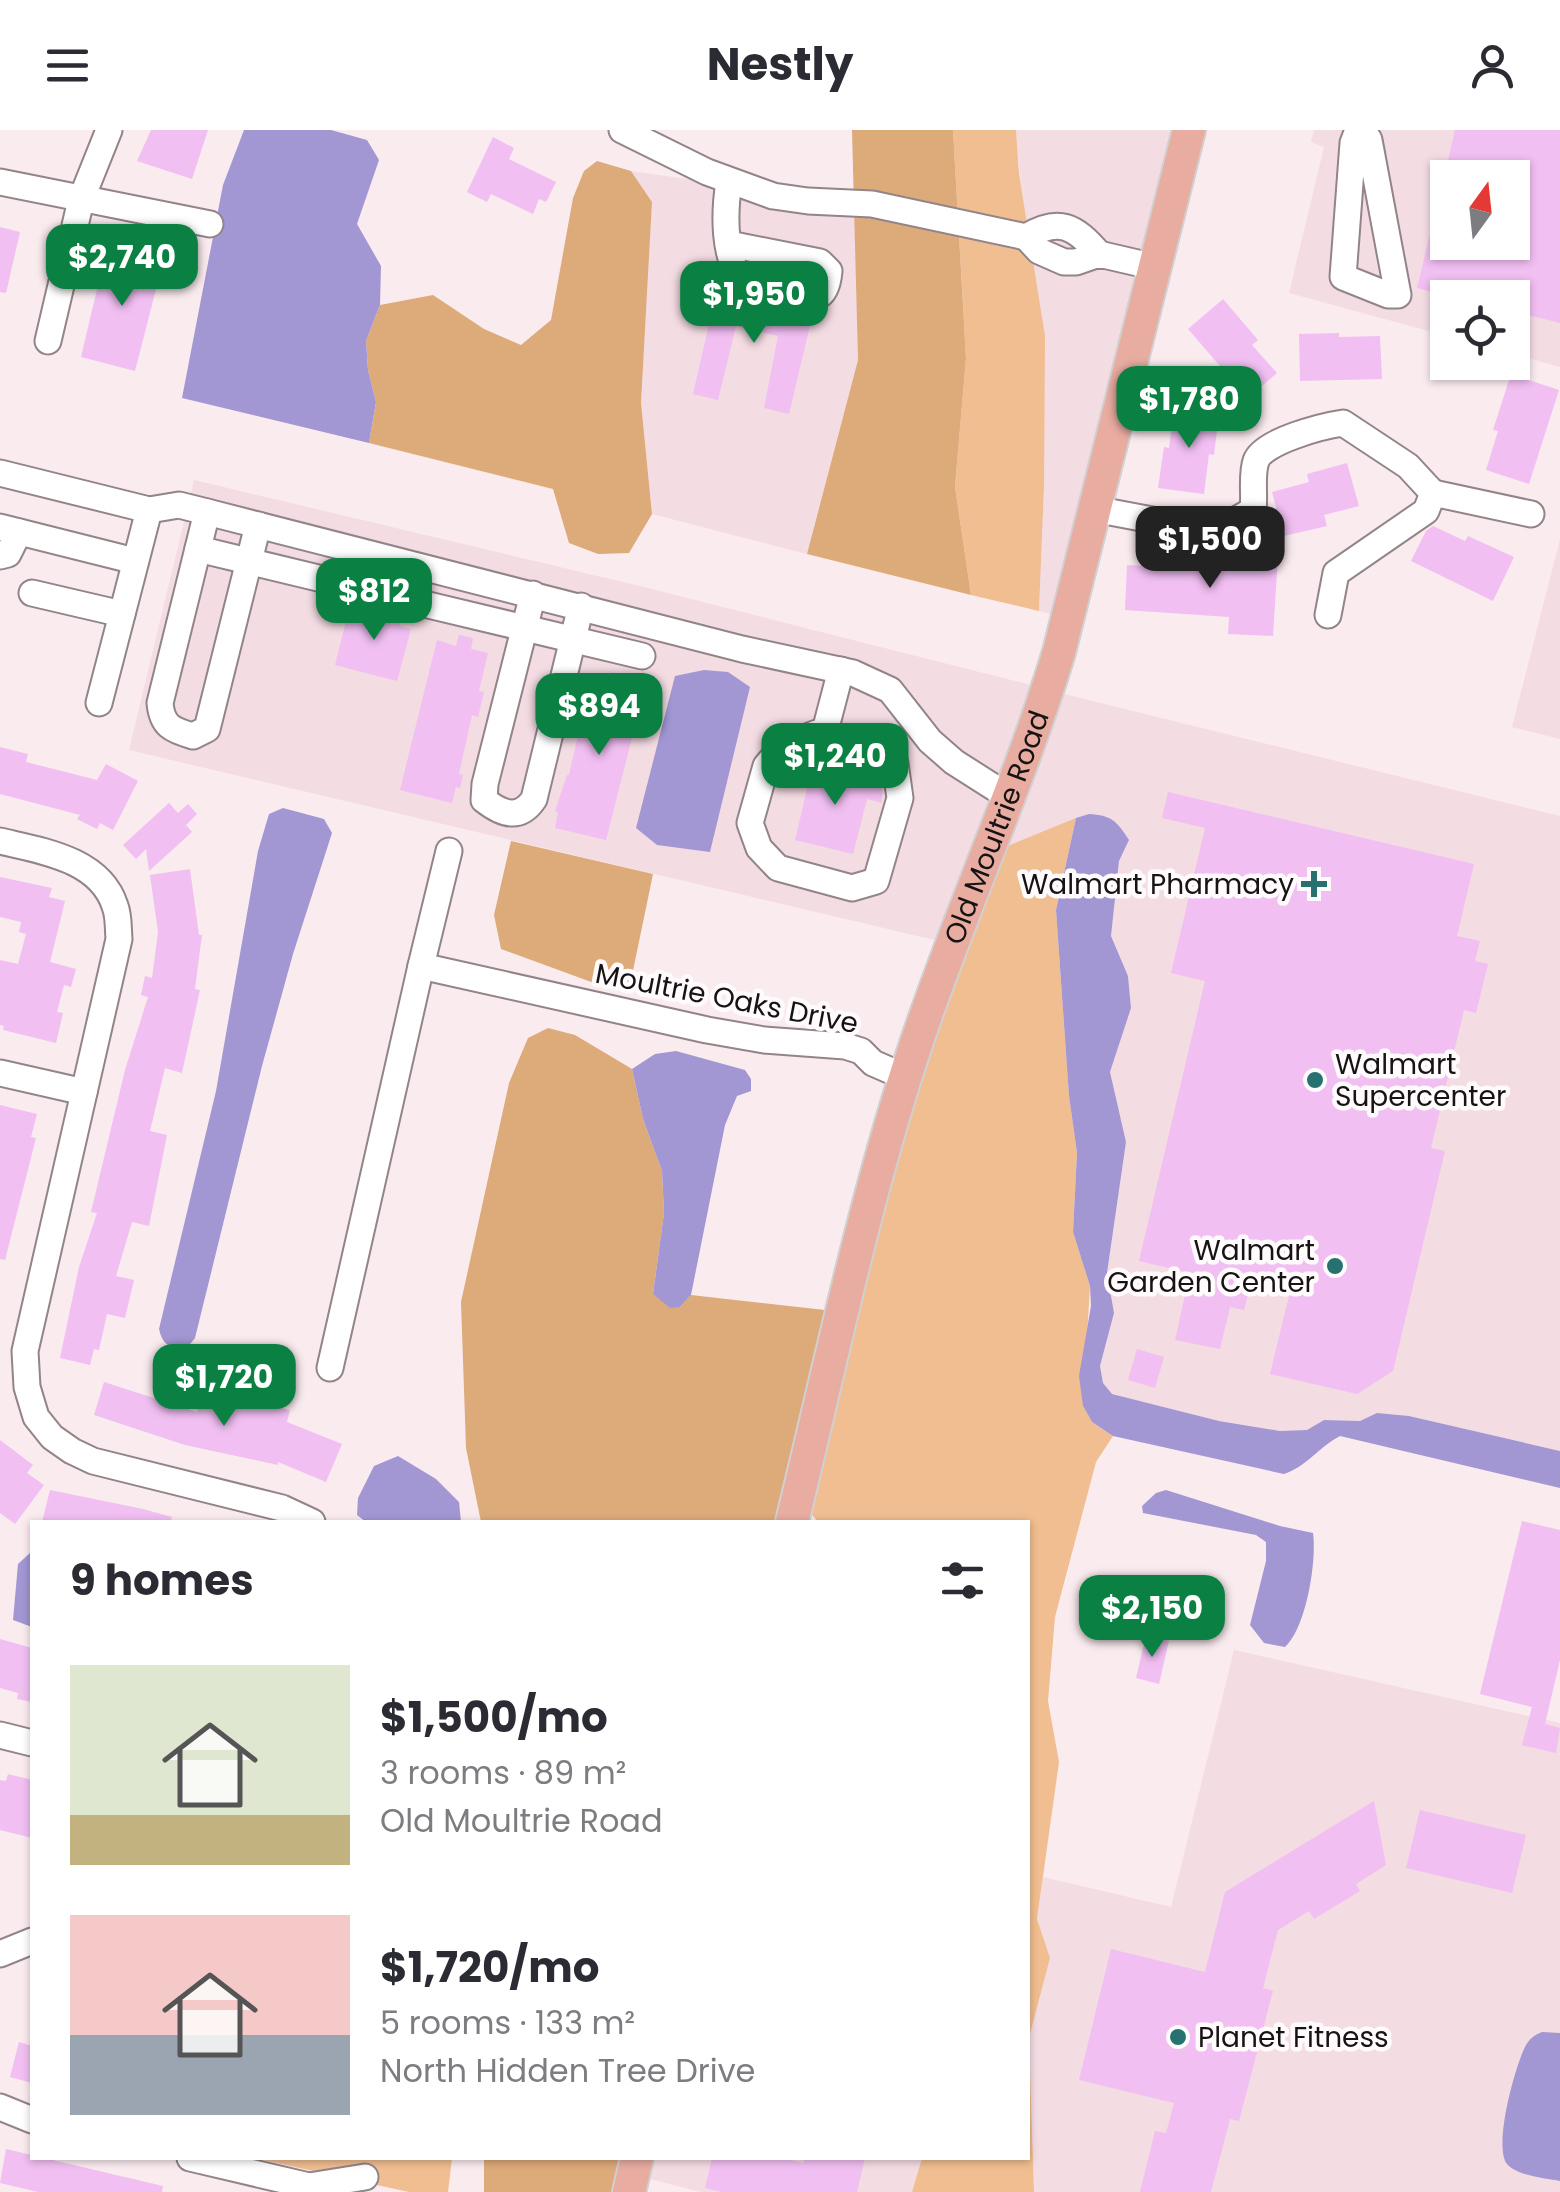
<!DOCTYPE html>
<html lang="en">
<head>
<meta charset="utf-8">
<style>
	:root { --surface:#fff; --page:#f7f7f7; --text:#2b2b33; --muted:#7c7c81; --accent:#0b8043 }
	body { margin:0; font-family:Poppins,sans-serif; background:var(--page); color:var(--text); height:100vh; display:flex; flex-direction:column; font-size:38px; white-space:nowrap }
	* { box-sizing:border-box; margin:0 }
	p { font-size:32px; color:var(--muted) }
	.icon { flex:none; width:55px; height:55px; fill:none; stroke:currentColor; stroke-width:2; stroke-linecap:round; stroke-linejoin:round }
	.map { position:relative; flex:1; overflow:hidden }
	.drawer { position:absolute; left:30px; top:1390px; width:1000px; height:640px; display:flex; flex-direction:column; background:var(--surface); border-radius:0px; box-shadow:0 2px 8px #0004 }
	.drawer>* { flex:none }
	.needle { width:65px; rotate:15deg }
	.fabs { position:absolute; left:1430px; top:30px; display:grid; gap:20px }
	.fabs a { display:grid; place-items:center; width:100px; height:100px; border-radius:0px; background:var(--surface); box-shadow:0 2px 8px #0004; font-size:50px }
	.price { position:absolute; translate:-50% -85px; padding:0 22px; border-radius:20px; background:var(--accent); color:#fff; font-size:32px; line-height:65px; filter:drop-shadow(0 2px 5px #0008) }
	.price::after { content:''; position:absolute; left:50%; top:60px; width:30px; height:22px; margin-left:-15px; background:inherit; clip-path:polygon(0 0,100% 0,50% 100%) }
	.price.on { background:#222; color:#fff }
	ul { padding:0; list-style:none }
	li { display:flex; align-items:center; gap:30px; height:250px; padding:0 40px }
	li span { display:grid; place-items:center; flex:none; width:280px; height:200px; border-radius:0px; color:#555 }
	li>.icon { margin-inline-start:auto }
	span .icon { width:120px; height:120px; fill:#fffc; stroke-width:1 }
	li b { font-size:42px }
	h2 { display:flex; justify-content:space-between; align-items:center; height:120px; padding:0 40px; font-size:42px }
	header { display:flex; justify-content:space-between; align-items:center; height:130px; padding:0 40px; background:var(--surface); font-size:45px; font-weight:700 }
	.map>svg:first-child { display:block }
	.built { fill:#f4dce3; fill-rule:evenodd }
	.green { fill:#f0be90 }
	.forest { fill:#ddaa7a }
	.water { fill:#a297d3 }
	.building { fill:#f1bff2 }
	.lines { fill:none; stroke-linecap:round; stroke-linejoin:round }
	.minor-casing { stroke:#928488; stroke-width:29 }
	.major-casing { stroke:#d1d0d0; stroke-width:36 }
	.minor { stroke:#fff; stroke-width:25 }
	.major { stroke:#e8aca1; stroke-width:32 }
	.poi-dot { fill:#277271; stroke:#fffbfc; stroke-width:4 }
	.labels { text-anchor:middle; stroke-width:9; stroke-linejoin:round; paint-order:stroke }
	.street-label { font-size:28px; fill:#171214; stroke:#fffbfc }
	.poi-label { font-size:28px; fill:#171214; stroke:#fffbfc; text-anchor:end }
</style>
</head>
<body>
<header><svg class="icon" aria-label="menu" viewBox="0 0 24 24"><path d="M4 6h16M4 12h16M4 18h16"/></svg>Nestly<svg class="icon" aria-label="person" viewBox="0 0 24 24"><circle cx="12" cy="8" r="4"/><path d="M4 21q1-7 8-7t8 7"/></svg></header>
<div class="map">
<svg width="1560" height="2062" viewBox="0 0 1560 2062">
	<rect width="100%" height="100%" fill="#faebef"/>
	<g class="built">
		<path d="M1016 0H1180L1058 486 1039 481 1044 357Z"/>
		<path d="M1314 0H1560V237L1513 224 1512 168H1448L1447 206 1289 163 1324 17 1311 12ZM1448 48H1512V112H1448Z"/>
		<path d="M631 41 855 73 858 230 807 424 652 384 641 273 652 72Z"/>
		<path d="M194 350 640 456 1039 557 943 812 129 620Z"/>
		<path d="M1560 409V609L1512 597Z"/>
		<path d="M1056 562 1560 686V1321L1409 1286 1377 1284 1360 1291 1324 1290 1307 1300 1280 1301 1219 1291 1112 1264 1103 1253 1100 1236 1114 1183 1107 1143 1126 1012 1110 942 1131 878 1128 846 1111 806 1119 731 1129 710 1089 684 998 720Z"/>
		<path d="M1234 1520 1560 1593V2062H1034L1029 1908 1050 1828 1037 1789 1043 1747 1171 1777Z"/>
		<path d="M646 2028H922L912 2062H701L642 2047Z"/>
	</g>
	<g class="green">
		<path d="M953 0H1016L1019 44 1045 206 1044 357 1039 481 971 465 955 357 966 228Z"/>
		<path d="M1076 688 1056 780 1069 966 1077 1023 1073 1102 1090 1156 1083 1276 1092 1292 1113 1306 1096 1332 1055 1487 1048 1571 1059 1632 1037 1789 1050 1828 1029 1908 1034 2062H912L922 2028H1028V1392H818L805 1376 882 1058 998 720Z"/>
		<path d="M254 2028H452L448 2062H409Z"/>
	</g>
	<g class="forest">
		<path d="M852 0H953L966 228 955 357 971 465 807 424 858 230Z"/>
		<path d="M597 31 631 41 652 72 641 273 652 384 629 423 598 424 569 413 553 359 369 313 376 272 368 240 366 211 380 175 433 165 484 199 521 215 551 190 573 68 584 41Z"/>
		<path d="M511 711 653 744 630 855 613 860 501 819 494 785Z"/>
		<path d="M548 898 575 905 632 939 643 989 662 1041 664 1083 653 1164 680 1177 691 1165 834 1181 783 1392H481L466 1318 461 1172 509 953 528 908Z"/>
		<path d="M484 2028H627L619 2062H484Z"/>
	</g>
	<g class="water">
		<path d="M244 0H331L367 10 379 30 357 94 381 136 380 175 366 211 368 240 376 272 369 313 182 268 223 55Z"/>
		<path d="M704 540 728 542 750 557 710 722 657 715 636 698 675 546Z"/>
		<path d="M283 678 324 689 332 703 293 824 262 936 195 1208 186 1219C169 1217 163 1216 159 1199L216 961 258 721 269 684Z"/>
		<path d="M1089 684C1111 685 1117 691 1129 710L1119 731 1111 806 1128 846 1131 878 1110 942 1126 1012 1107 1143 1114 1183 1100 1236 1103 1253 1112 1264 1219 1291 1280 1301 1307 1300 1324 1290 1360 1291 1377 1283 1409 1286 1560 1321V1358L1340 1306C1319 1317 1306 1337 1284 1344L1113 1306 1092 1292 1083 1276 1079 1246 1091 1176 1090 1156 1073 1102 1077 1023 1069 966 1056 780 1076 688Z"/>
		<path d="M676 921 745 940 751 949V961L737 966 725 995 691 1165 680 1177 670 1178 653 1164 664 1083 662 1041 643 989 632 939 655 924Z"/>
		<path d="M398 1326 436 1349 459 1372 461 1392H366L357 1385 358 1368 374 1336Z"/>
		<path d="M1166 1360 1280 1396 1313 1403C1317 1431 1306 1498 1285 1517L1264 1513 1250 1495 1266 1431V1412L1256 1405 1143 1383 1142 1376 1156 1363Z"/>
		<path d="M30 1423H32V1497L13 1490 18 1434Z"/>
		<path d="M1542 1902 1560 1903V2051C1546 2048 1517 2046 1507 2034 1493 2016 1515 1937 1525 1917 1529 1909 1534 1905 1542 1902Z"/>
	</g>
	<g class="building">
		<path d="M151 0H208L192 49 137 31Z"/>
		<path d="M1455 0H1560V193L1512 181V168H1455L1417 158 1442 54 1448 55V112H1512V48H1444Z"/>
		<path d="M493 7 514 18 509 29 556 52 546 72 539 69 533 84 491 64 487 72 467 62Z"/>
		<path d="M0 97 20 102 6 163 0 162Z"/>
		<path d="M107 117 163 132 135 241 81 227Z"/>
		<path d="M717 159 754 173 767 170 778 178 813 183 789 284 764 278 778 206 736 196 718 270 693 264Z"/>
		<path d="M1223 169 1258 210 1252 215 1277 243 1243 272 1215 240 1220 236 1188 199Z"/>
		<path d="M1339 203V207L1380 206 1382 249 1300 251 1299 204Z"/>
		<path d="M1511 244 1559 260 1529 354 1486 340 1498 301 1493 300Z"/>
		<path d="M1174 278 1219 284 1214 325 1209 324 1204 364 1158 358 1164 317 1169 318Z"/>
		<path d="M1347 333 1359 376 1324 385 1327 396 1284 406 1272 362 1309 352 1307 344Z"/>
		<path d="M1433 396 1465 411 1468 406 1514 427 1493 471 1411 431 1426 401Z"/>
		<path d="M1233 423 1278 426 1273 506 1228 504 1229 487 1125 480 1127 435 1166 437V429L1232 433Z"/>
		<path d="M383 472 392 482 391 489 401 491 400 496 411 499 397 551 335 535 348 483 369 484 371 477Z"/>
		<path d="M459 505 473 508 471 519 488 523 479 561 484 562 478 587 472 585 459 644 463 645 460 658 456 657 452 673 400 660 437 510 456 516Z"/>
		<path d="M612 542 626 546 624 556 644 561 606 710 555 698 558 682 555 681 567 645H569L591 548 610 553Z"/>
		<path d="M0 617 28 624 26 632 97 650 106 634 138 651 113 700 100 693 97 699 77 689 80 685 0 664Z"/>
		<path d="M813 634 872 648 871 652 882 655V673L867 669 853 724 795 710Z"/>
		<path d="M1168 662 1474 734 1457 806 1480 811 1475 831 1488 834 1476 883 1464 880 1431 1018 1445 1021 1393 1241 1357 1264 1270 1244 1289 1166 1250 1157 1244 1180 1230 1177 1220 1219 1175 1210 1190 1143 1139 1131 1205 851 1171 843 1205 698 1162 688Z"/>
		<path d="M169 673 178 683 188 674 197 684 186 695 192 702 149 741 146 719 136 729 123 715Z"/>
		<path d="M190 739 199 805H202L195 859 200 860 182 943 165 938 150 1001 167 1005 149 1096 132 1092 116 1146 134 1150 125 1188 107 1184 99 1220 94 1219 90 1235 60 1228 79 1137 97 1083 91 1082 125 940 148 867 141 865 145 846 152 848 158 802 150 745Z"/>
		<path d="M0 747 52 758 49 767 65 771 50 832 76 839 71 857 64 855 57 882 63 883 56 913 3 900 4 896 0 895V830L18 834 26 804 19 802 21 792 0 787Z"/>
		<path d="M0 975 37 984 31 1007 36 1008 5 1130 0 1129Z"/>
		<path d="M1137 1219 1164 1227 1155 1258 1128 1250Z"/>
		<path d="M104 1252 197 1282 199 1274 212 1277 214 1267 248 1276 249 1271 290 1280 287 1292 342 1314 326 1352 278 1332V1335L185 1315 94 1285Z"/>
		<path d="M0 1310 33 1335 27 1343 44 1355 15 1394 0 1383Z"/>
		<path d="M50 1360 143 1379 172 1387 171 1392H42Z"/>
		<path d="M1522 1391 1560 1400V1530L1545 1594 1560 1598 1556 1623 1522 1615 1532 1577 1480 1564Z"/>
		<path d="M1146 1505 1169 1511 1159 1554 1136 1548Z"/>
		<path d="M0 1509 32 1518V1572L17 1569 18 1563 0 1558Z"/>
		<path d="M8 1644 32 1650V1708L0 1700V1650L6 1651Z"/>
		<path d="M1374 1671 1386 1735 1356 1754 1360 1761 1314 1789 1309 1781 1278 1800 1263 1858 1273 1861 1239 1991 1230 1989 1211 2062H1140L1155 2001 1166 2003 1174 1973 1079 1950 1111 1819 1205 1842 1225 1762Z"/>
		<path d="M1420 1680 1526 1705 1512 1763 1406 1738Z"/>
		<path d="M19 1912 32 1916V1953L10 1947Z"/>
		<path d="M6 2019 163 2056 162 2062H38L0 2053Z"/>
		<path d="M712 2028H782L803 2033 805 2028H865L857 2062H722L705 2058Z"/>
	</g>
	<g class="lines">
		<g class="minor-casing">
			<g id="minor">
				<path d="M622 0 707 42 773 66 808 71 872 74 1026 107 1039 121 1064 132H1076L1099 124 1155 137"/>
				<path d="M1358 0 1353 13 1343 147 1388 165H1398L1369 10 1363 0"/>
				<path d="M0 52 210 94"/>
				<path d="M729 52C724 83 723 127 743 153L758 157"/>
				<path d="M1026 107C1059 87 1075 96 1099 124"/>
				<path d="M729 114 820 132 829 141C826 177 809 167 781 162"/>
				<path d="M48 211 81 70 109 0"/>
				<path d="M0 343 149 380 179 375 207 382 742 519 853 543 890 560 930 611 954 632 1009 667"/>
				<path d="M1433 363 1531 384"/>
				<path d="M1094 379 1168 393 1224 397 1253 380C1255 365 1251 345 1256 331 1263 311 1323 296 1343 293L1408 336 1433 363 1426 381 1336 443 1328 485"/>
				<path d="M207 382 160 573C162 596 172 600 193 606L207 599 258 395"/>
				<path d="M0 397 135 431"/>
				<path d="M198 419 372 461"/>
				<path d="M0 426 8 424 19 402"/>
				<path d="M32 463 122 484"/>
				<path d="M533 464 485 654 484 670C503 685 520 690 534 669L581 476"/>
				<path d="M399 468 642 526"/>
				<path d="M99 573 149 380"/>
				<path d="M817 603 878 620 895 633 900 668 876 751 852 758 778 738 759 718 750 693 766 636 783 616Z"/>
				<path d="M824 605 841 540"/>
				<path d="M0 711C42 721 100 729 115 776 119 786 118 798 119 809L25 1221 27 1257 36 1287 52 1307 72 1321 93 1331 282 1378 312 1392"/>
				<path d="M421 836 449 721"/>
				<path d="M0 943 84 962"/>
				<path d="M330 1238 421 836 707 900 764 910 845 916 861 921 873 933 905 947"/>
				<path d="M0 1605 32 1613"/>
				<path d="M0 1824 32 1811"/>
				<path d="M0 1977 32 1990"/>
				<path d="M190 2028 309 2056 365 2047"/>
			</g>
		</g>
		<g class="major-casing">
			<g id="major">
				<path id="s1" d="M792 1392C831 1233 864 1070 916 914 960 782 1019 655 1059 522L1189 0"/>
				<path d="M629 2062 637 2028"/>
			</g>
		</g>
		<use href="#minor" class="minor"/>
		<use href="#major" class="major"/>
	</g>
	<g class="poi-dot">
		<path d="M1309 739h10v10h10v10h-10v10h-10v-10h-10v-10h10z"/>
		<circle cx="1315" cy="950" r="10"/>
		<circle cx="1335" cy="1136" r="10"/>
		<circle cx="1178" cy="1907" r="10"/>
	</g>
	<g class="labels">
		<g class="street-label">
			<text dy="10" stroke="none"><textPath href="#s1" startOffset="725">Old Moultrie Road</textPath></text>
			<text transform="translate(727 868) rotate(11)" y="10">Moultrie Oaks Drive</text>
		</g>
		<g class="poi-label">
			<text x="1294" y="764">Walmart Pharmacy</text>
			<text x="1335" y="944" text-anchor="start">Walmart<tspan x="1335" dy="32">Supercenter</tspan></text>
			<text x="1315" y="1130">Walmart<tspan x="1315" dy="32">Garden Center</tspan></text>
			<text x="1198" y="1917" text-anchor="start">Planet Fitness</text>
		</g>
	</g>
</svg>
<div class="fabs">
<a><svg class="needle" viewBox="-14 -14 28 28"><path d="M0-13l5 13h-10z" fill="#e53935"/><path d="M0 13l5-13h-10z" fill="#7c7c81"/></svg></a>
<a><svg class="icon" aria-label="locate" viewBox="0 0 24 24"><circle cx="12" cy="12" r="6"/><path d="M12 2v4M12 18v4M2 12h4M18 12h4"/></svg></a>
</div>
<b class="price" style="left:122px;top:179px">$2,740</b>
<b class="price" style="left:754px;top:216px">$1,950</b>
<b class="price" style="left:1189px;top:321px">$1,780</b>
<b class="price on" style="left:1210px;top:461px">$1,500</b>
<b class="price" style="left:374px;top:513px">$812</b>
<b class="price" style="left:599px;top:628px">$894</b>
<b class="price" style="left:835px;top:678px">$1,240</b>
<b class="price" style="left:224px;top:1299px">$1,720</b>
<b class="price" style="left:1152px;top:1530px">$2,150</b>
<section class="drawer">
<h2>9 homes<svg class="icon" aria-label="filters" viewBox="0 0 24 24"><path d="M4 7h16M4 17h16"/><circle cx="9" cy="7" r="2"/><circle cx="15" cy="17" r="2"/></svg></h2>
<ul>
<li><span style="background:linear-gradient(#dfe7d0 75%,#c2b280 0)"><svg class="icon" aria-label="home" viewBox="0 0 24 24"><path d="M3 11l9-7 9 7M6 9v11h12V9"/></svg></span><div><b>$1,500/mo</b><p>3 rooms · 89 m²</p><p>Old Moultrie Road</p></div></li>
<li><span style="background:linear-gradient(#f6c9c9 60%,#9aa5b1 0)"><svg class="icon" aria-label="home" viewBox="0 0 24 24"><path d="M3 11l9-7 9 7M6 9v11h12V9"/></svg></span><div><b>$1,720/mo</b><p>5 rooms · 133 m²</p><p>North Hidden Tree Drive</p></div></li>
</ul>
</section>
</div>
</body>
</html>
